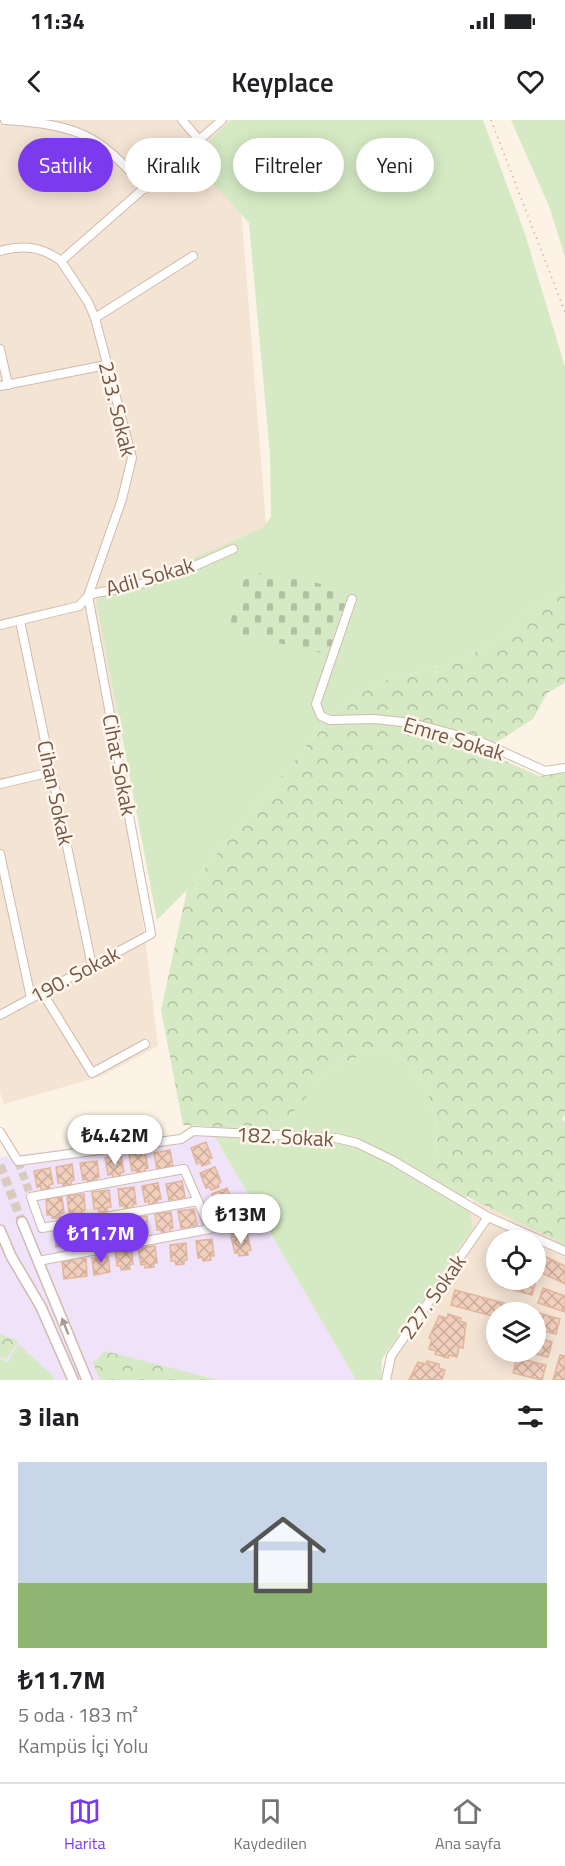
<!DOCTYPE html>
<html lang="tr">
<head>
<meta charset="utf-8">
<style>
	:root { --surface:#fff; --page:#f2f2f2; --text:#202124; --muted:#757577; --line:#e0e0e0; --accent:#7c3aed }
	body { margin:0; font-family:"Titillium Web",sans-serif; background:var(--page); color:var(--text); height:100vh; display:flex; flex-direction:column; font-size:22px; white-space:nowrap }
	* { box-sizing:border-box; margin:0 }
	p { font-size:20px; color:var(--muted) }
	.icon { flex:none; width:33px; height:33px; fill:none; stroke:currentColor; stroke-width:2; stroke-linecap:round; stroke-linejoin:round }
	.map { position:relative; height:1260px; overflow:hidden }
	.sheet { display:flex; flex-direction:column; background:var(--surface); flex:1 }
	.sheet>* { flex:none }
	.hud { position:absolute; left:18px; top:18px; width:530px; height:54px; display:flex; gap:12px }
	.buttons { position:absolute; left:486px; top:1110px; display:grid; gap:12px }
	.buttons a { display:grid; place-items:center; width:60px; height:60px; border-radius:50%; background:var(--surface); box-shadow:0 3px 15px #0003; font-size:30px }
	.price { position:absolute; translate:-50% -51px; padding:0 14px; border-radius:21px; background:#fff; color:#222; font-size:20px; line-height:39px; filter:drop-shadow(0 2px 3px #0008) }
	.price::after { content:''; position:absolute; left:50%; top:36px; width:18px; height:14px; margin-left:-9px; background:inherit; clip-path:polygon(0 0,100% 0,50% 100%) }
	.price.selected { background:var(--accent); color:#fff }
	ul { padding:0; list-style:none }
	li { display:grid; align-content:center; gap:12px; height:318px; padding:0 18px }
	li span { display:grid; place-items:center; height:186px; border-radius:0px; color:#555 }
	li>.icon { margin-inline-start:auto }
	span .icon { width:108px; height:108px; fill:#fffc; stroke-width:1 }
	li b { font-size:26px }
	h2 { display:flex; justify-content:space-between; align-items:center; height:72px; padding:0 18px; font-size:26px }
	.chip { padding:0 21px; border-radius:27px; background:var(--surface); box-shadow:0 3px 15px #0003; font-size:21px; line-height:54px }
	.chip.selected { background:var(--accent); color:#fff }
	.status { display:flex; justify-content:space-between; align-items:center; height:42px; padding:0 30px; background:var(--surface); direction:ltr }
	.status svg { height:16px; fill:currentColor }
	header { display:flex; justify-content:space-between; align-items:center; height:78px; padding:0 18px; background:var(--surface); font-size:27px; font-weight:600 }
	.tab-bar { display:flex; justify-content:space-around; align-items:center; height:84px; border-top:2px solid var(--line); background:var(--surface); font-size:16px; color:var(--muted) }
	.tab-bar a { display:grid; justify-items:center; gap:3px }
	.tab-bar .selected { color:var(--accent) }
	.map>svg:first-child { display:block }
	.residential { fill:#f4e4d4; fill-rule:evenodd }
	.education { fill:#efe2f9 }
	.grass { fill:#d5eac4 }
	.forest { fill:url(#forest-crowns) }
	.cemetery { fill:url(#cemetery-stones) }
	.building { fill:url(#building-cross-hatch); stroke:#e4b59d; stroke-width:1.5 }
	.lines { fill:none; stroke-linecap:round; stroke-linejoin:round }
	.minor-tunnel { stroke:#dacbbe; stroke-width:8; stroke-dasharray:8 4; stroke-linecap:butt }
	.tertiary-tunnel { stroke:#dacbbe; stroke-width:9; stroke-dasharray:9 4.5; stroke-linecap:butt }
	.minor-casing { stroke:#d0bbae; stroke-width:10 }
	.tertiary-casing { stroke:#d0bbae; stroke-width:12 }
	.path { stroke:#d7b2a0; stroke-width:1.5; stroke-dasharray:1.5 4.5; stroke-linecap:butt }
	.minor { stroke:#fff; stroke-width:8 }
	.tertiary { stroke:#fff; stroke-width:9 }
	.oneway { fill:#ac9a92 }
	.labels { text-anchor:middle; stroke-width:5; stroke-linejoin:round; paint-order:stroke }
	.street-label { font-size:21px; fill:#75574a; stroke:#fff6ec }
</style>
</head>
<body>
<div class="status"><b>11:34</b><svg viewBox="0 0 49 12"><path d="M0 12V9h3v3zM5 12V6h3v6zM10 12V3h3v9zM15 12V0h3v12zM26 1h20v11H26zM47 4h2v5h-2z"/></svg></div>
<header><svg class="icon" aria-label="back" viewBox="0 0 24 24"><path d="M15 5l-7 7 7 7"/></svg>Keyplace<svg class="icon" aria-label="heart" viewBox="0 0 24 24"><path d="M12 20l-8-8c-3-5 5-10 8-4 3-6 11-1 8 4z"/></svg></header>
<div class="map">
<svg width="565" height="1260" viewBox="0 0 565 1260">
	<defs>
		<pattern id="forest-crowns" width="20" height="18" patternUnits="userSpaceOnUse" patternTransform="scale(1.5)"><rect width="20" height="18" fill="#d5eac4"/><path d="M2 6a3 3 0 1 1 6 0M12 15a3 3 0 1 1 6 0" fill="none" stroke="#b1c0a1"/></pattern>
		<pattern id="cemetery-stones" width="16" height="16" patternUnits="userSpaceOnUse" patternTransform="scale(1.5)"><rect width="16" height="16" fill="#d5eac4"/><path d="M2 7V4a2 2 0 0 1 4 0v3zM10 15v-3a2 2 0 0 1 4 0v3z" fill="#b1c0a1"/></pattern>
		<pattern id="building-cross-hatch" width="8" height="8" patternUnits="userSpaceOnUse" patternTransform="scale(1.5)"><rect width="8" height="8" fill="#f2cfbd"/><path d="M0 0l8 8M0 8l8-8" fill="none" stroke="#c9ab9c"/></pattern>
	</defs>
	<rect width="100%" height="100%" fill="#fcf2e5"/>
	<g class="residential">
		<path d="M0 0H234L267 416 105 490 158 926 102 956 4 984 0 972Z"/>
		<path d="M483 1065 565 1112V1260H384L393 1214ZM496 1120H536V1160H496ZM496 1192H536V1232H496Z"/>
	</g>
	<path class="education" d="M212 1012 356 1260H0V1037Z"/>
	<g class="grass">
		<path d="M231 0H483L525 114 565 247V469L519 497 500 518 459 541 376 563 333 594 187 770 157 800 96 480 263 408 271 397 270 334 249 103 209 59 170 58Z"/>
		<path d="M511 0H565V137L549 86Z"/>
		<path d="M385 925C427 956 437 982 437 1034L427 1048 466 1076 473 1108 382 1239 381 1260H356L212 1012 215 1007 256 1009 286 999 332 948Z"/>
		<path d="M18 1224 52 1255 54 1260H0V1239L8 1242Z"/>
	</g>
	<g class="forest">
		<path d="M565 469V563L547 573 533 599 483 631 539 656 565 653V995L562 999 565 1002V1125L466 1076 426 1048 437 1034C437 982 427 956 385 925L332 948 287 999 256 1009 183 1005 161 890 187 770 333 594 376 563 459 541 500 518 519 497Z"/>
		<path d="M0 1214 19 1221 6 1239 0 1237Z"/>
		<path d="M105 1231 218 1260H100L93 1243Z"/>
	</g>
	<path class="cemetery" d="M266 451 342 469 352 479 330 535 240 514 230 503 244 460Z"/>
	<g class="building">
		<path d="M206 1022 212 1038 208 1039 210 1043 202 1046 200 1042 197 1044 191 1028Z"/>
		<path d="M170 1030 173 1047H169L170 1051 161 1053V1049H157L154 1033Z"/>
		<path d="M145 1032 148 1048 145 1049V1053L137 1054 136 1050 132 1051 129 1035Z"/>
		<path d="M121 1036 124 1052 120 1053 121 1057 113 1058 112 1054 108 1055 105 1038Z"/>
		<path d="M97 1041 99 1057 96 1058V1061L88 1063 87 1059 83 1060 80 1043Z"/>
		<path d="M72 1044 74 1060 71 1061V1065L63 1066V1063H58L56 1047Z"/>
		<path d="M215 1047 221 1062 218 1064 219 1067 211 1070 210 1067 206 1068 200 1053Z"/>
		<path d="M50 1048 53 1064 49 1065 50 1069 41 1070V1066L37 1067 34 1051Z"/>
		<path d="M182 1061 185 1077 181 1078 182 1082 174 1083 173 1079 169 1080 166 1064Z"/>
		<path d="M158 1063 161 1079 157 1080 158 1084 149 1085V1081L145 1082 142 1066Z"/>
		<path d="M134 1067 136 1084H133V1088L125 1089 124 1085 120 1086 118 1069Z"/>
		<path d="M227 1068 233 1084 229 1085 231 1089 223 1092 221 1088 218 1089 212 1074Z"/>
		<path d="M109 1070 111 1087H107V1091L99 1092 98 1088 94 1089 92 1072Z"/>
		<path d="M84 1074 85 1090 82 1091V1095L74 1096 73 1092H69L67 1076Z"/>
		<path d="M62 1077 64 1093 60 1094V1098H52V1095H47L46 1078Z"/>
		<path d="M194 1089 197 1105 194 1106V1110L186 1111 185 1107 181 1108 178 1091Z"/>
		<path d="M235 1091 241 1106 238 1108 239 1111 232 1115 230 1111 226 1112 220 1097Z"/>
		<path d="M171 1092 173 1108 170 1109V1113L162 1114 161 1110H157L155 1094Z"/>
		<path d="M147 1096 148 1113H145V1117L137 1118 136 1114H132L131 1098Z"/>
		<path d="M121 1099 123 1115 119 1116 120 1119 112 1121 111 1117H107L104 1101Z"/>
		<path d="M96 1103 98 1120H94V1124L86 1125 85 1121 81 1122 79 1105Z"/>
		<path d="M71 1107 76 1124 56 1127V1109Z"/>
		<path d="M247 1114 251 1130 247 1131 248 1135 239 1136V1133H235L231 1117Z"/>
		<path d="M212 1119 214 1136H210L211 1140 203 1141 202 1137 198 1138 196 1121Z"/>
		<path d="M186 1123 187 1140H184V1144L176 1145 175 1141H171L170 1125Z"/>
		<path d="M155 1126 157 1143H153L154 1147 145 1148V1144L141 1145 138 1128Z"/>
		<path d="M131 1128 133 1144 129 1145 130 1149 121 1150V1146H117L115 1130Z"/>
		<path d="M104 1133V1137L108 1136 110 1152 94 1155 92 1138H96L95 1134Z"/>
		<path d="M538 1133 565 1146V1164L536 1150Z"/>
		<path d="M73 1136H81L82 1139H86L87 1156 64 1159 62 1142 73 1140Z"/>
		<path d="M505 1160H536L532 1175 503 1167Z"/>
		<path d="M543 1168 565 1176V1192L538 1183Z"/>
		<path d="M455 1170 504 1183 502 1192H496V1197L451 1185Z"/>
		<path d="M531 1191 560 1199 556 1214 536 1209V1192Z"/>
		<path d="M448 1194 461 1198 460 1201 466 1203 463 1228 459 1227 457 1237 449 1235 448 1238 435 1234 436 1231 429 1229 432 1219 429 1218 439 1196 447 1198Z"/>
		<path d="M536 1217 552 1222 548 1237 528 1232H536Z"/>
		<path d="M560 1235 565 1236V1260H553Z"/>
		<path d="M517 1238 546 1245 542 1260 513 1253Z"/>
		<path d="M427 1241 439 1244V1248L445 1250 442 1260H409L418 1242 426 1244Z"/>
	</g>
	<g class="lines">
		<path class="minor-tunnel" d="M18 1041 31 1077"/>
		<path class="tertiary-tunnel" d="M0 1045 22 1102"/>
		<g class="minor-casing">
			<g id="minor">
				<path d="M5 0C76 5 99 13 145 69"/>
				<path d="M182 0 200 21"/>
				<path d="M0 131C24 125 41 126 61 141L222 0"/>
				<path d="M95 198 193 136"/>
				<path d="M0 229 8 265"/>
				<path d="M0 266 106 245"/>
				<path d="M352 479 316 584 321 596 330 600 374 599 412 603 479 621 545 651 565 648"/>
				<path d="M20 501 92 846"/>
				<path d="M0 505 79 486 88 476 96 473 131 467 188 449 233 429"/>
				<path d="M0 664 51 652"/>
				<path d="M0 734 31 878"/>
				<path d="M42 872 92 953 145 924"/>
				<path d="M0 895 151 814 88 476 122 379 132 338 95 198 88 182 61 141"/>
				<path d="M0 1012 18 1041 181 1019 193 1011 336 1018 357 1023 392 1040 488 1097 565 1131"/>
				<path d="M38 1141 210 1109 184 1049 31 1077 42 1108 198 1081"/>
				<path d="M386 1260 391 1236 488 1097"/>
			</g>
		</g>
		<g class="tertiary-casing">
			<g id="tertiary">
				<path d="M22 1102 87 1260"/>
				<path d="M0 1110 11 1136 41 1187 73 1260"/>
			</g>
		</g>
		<path class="path" d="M491 0 565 192"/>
		<use href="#minor" class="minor"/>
		<use href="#tertiary" class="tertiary"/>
	</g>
	<defs><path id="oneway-solid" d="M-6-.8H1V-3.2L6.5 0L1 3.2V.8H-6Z" transform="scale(1.5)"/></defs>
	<use class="oneway" href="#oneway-solid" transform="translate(65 1206) rotate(-112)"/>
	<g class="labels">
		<g class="street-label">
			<text transform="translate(117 289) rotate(76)" y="7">233. Sokak</text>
			<text transform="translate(150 457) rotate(-16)" y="7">Adil Sokak</text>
			<text transform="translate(454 619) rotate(17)" y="7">Emre Sokak</text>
			<text transform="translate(119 645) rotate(79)" y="7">Cihat Sokak</text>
			<text transform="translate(55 673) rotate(78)" y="7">Cihan Sokak</text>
			<text transform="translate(75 855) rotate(-28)" y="7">190. Sokak</text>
			<text transform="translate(285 1017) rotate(3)" y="7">182. Sokak</text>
			<text transform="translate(433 1177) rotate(-55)" y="7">227. Sokak</text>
		</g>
	</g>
</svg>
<div class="buttons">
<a><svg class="icon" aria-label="locate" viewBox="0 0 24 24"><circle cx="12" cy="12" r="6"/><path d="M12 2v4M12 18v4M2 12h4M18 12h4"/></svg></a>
<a><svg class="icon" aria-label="layers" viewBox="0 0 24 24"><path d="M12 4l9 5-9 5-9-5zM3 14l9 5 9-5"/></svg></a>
</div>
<b class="price" style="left:115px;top:1046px">₺4.42M</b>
<b class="price" style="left:241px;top:1125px">₺13M</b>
<b class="price selected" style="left:101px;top:1144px">₺11.7M</b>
<div class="hud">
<a class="chip selected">Satılık</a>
<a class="chip">Kiralık</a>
<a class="chip">Filtreler</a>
<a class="chip">Yeni</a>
</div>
</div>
<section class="sheet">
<h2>3 ilan<svg class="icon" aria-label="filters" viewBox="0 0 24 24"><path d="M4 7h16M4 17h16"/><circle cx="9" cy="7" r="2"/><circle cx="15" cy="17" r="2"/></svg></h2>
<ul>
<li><span style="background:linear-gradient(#c9d6e8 65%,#8fb573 0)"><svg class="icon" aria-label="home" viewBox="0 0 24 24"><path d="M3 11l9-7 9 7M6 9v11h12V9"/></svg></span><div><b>₺11.7M</b><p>5 oda · 183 m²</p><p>Kampüs İçi Yolu</p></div></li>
</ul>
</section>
<nav class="tab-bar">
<a class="selected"><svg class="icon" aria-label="map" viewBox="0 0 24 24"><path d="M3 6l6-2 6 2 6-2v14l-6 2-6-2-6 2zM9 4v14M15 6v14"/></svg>Harita</a>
<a><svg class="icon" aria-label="saved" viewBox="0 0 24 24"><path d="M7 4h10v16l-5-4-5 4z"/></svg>Kaydedilen</a>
<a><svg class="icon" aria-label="home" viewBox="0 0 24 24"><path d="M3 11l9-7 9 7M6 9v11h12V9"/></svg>Ana sayfa</a>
</nav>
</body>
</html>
